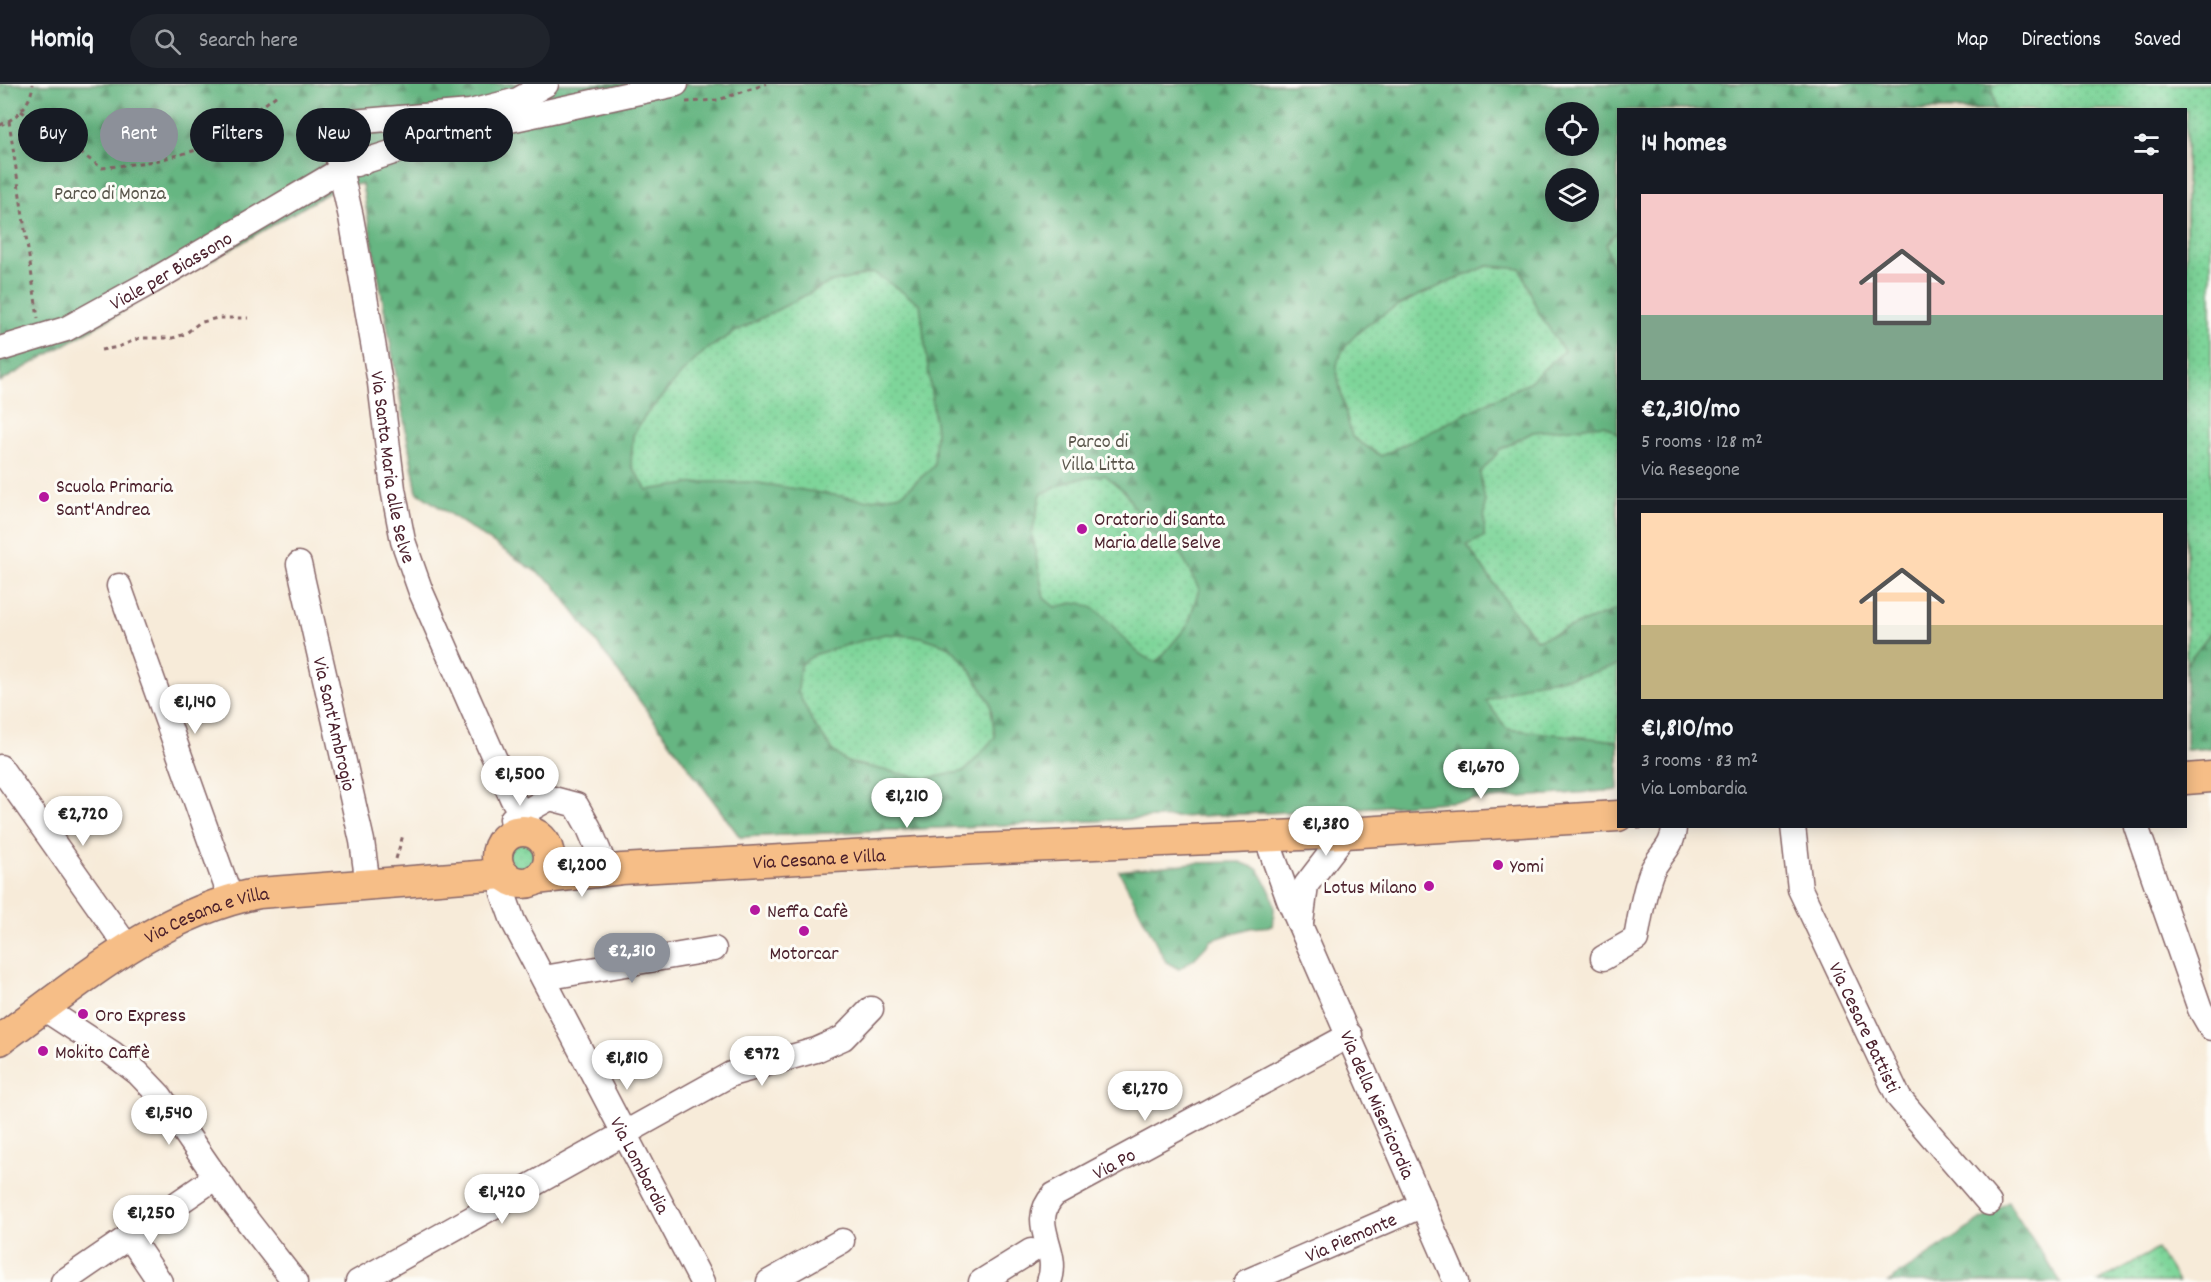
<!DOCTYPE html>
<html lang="en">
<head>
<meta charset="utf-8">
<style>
	:root { --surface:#171b24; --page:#20242c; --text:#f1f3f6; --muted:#9ea1a6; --line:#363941; --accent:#8c9099 }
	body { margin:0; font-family:Dekko,sans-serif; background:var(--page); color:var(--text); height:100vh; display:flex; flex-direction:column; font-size:22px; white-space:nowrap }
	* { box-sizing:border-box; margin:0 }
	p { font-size:20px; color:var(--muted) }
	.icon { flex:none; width:33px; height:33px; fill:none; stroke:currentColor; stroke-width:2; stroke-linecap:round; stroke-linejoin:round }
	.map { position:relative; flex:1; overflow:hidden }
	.details { position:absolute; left:1617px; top:24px; width:570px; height:720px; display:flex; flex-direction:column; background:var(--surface); border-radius:0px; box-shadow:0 3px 15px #0003 }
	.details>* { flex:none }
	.guide { position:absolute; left:18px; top:24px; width:570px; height:54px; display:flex; gap:12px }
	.tools { position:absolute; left:1545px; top:18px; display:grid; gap:12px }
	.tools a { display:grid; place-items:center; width:54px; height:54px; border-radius:50%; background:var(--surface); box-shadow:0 3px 15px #0003; font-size:30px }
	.price { position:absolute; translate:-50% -51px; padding:0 14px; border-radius:21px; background:#fff; color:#222; font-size:20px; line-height:39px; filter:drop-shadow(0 2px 3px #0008) }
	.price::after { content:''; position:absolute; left:50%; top:36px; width:18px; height:14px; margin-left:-9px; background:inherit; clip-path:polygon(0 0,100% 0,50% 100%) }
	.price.selected { background:var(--accent); color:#fff }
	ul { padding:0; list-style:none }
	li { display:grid; align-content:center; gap:12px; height:318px; padding:0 24px }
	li+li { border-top:2px solid var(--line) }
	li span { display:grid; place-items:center; height:186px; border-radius:0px; color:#555 }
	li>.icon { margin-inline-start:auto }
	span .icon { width:108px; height:108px; fill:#fffc; stroke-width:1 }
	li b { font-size:26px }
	h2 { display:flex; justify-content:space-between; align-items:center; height:72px; padding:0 24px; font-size:26px }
	.tag { padding:0 21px; border-radius:27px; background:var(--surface); box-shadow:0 3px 15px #0003; font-size:21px; line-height:54px }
	.tag.selected { background:var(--accent); color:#fff }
	header { display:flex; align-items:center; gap:36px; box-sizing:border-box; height:84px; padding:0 30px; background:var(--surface); border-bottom:2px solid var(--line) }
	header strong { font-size:28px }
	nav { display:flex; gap:33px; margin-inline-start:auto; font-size:21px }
	.search { width:420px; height:54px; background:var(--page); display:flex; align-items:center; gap:15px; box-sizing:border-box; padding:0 21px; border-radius:33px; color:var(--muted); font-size:22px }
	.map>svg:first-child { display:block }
	.green { fill:url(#green-dots); stroke:#647a62; stroke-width:1.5; fill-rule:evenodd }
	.forest { fill:url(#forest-firs); stroke:#586a56; stroke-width:1.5; fill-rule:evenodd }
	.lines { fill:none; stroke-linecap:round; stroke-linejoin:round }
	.minor-casing { stroke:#876668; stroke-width:27 }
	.major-casing { stroke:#876668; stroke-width:33 }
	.path { stroke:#876668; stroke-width:3; stroke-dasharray:4.5 4.5; stroke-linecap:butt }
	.minor { stroke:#fff; stroke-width:24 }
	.major { stroke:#f6be87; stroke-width:30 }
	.poi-dot { fill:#b5179e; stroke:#fdfcf7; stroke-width:2 }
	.labels { text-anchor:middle; stroke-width:6; stroke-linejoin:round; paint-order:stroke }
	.park-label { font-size:20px; fill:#5a564c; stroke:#fdfcf7 }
	.street-label { font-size:20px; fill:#4a1f2b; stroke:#fdfcf7 }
	.poi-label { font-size:20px; fill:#4a1f2b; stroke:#fdfcf7; text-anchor:start }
</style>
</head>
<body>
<header>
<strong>Homiq</strong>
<div class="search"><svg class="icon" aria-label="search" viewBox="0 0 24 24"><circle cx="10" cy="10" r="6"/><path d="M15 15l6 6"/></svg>Search here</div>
<nav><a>Map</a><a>Directions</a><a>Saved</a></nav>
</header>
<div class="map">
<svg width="2211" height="1198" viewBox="0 0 2211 1198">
	<defs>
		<pattern id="green-dots" width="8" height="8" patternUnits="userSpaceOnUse" patternTransform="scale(1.5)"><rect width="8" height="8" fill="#7ed59a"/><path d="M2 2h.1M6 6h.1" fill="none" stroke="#6eb685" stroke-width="1.8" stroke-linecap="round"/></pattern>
		<pattern id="forest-firs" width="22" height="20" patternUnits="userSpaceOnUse" patternTransform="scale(1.5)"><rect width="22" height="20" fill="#66b682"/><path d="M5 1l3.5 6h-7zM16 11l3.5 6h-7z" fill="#56936b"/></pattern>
	</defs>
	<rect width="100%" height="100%" fill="#fdfcf7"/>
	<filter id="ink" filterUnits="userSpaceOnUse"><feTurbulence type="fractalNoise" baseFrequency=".0167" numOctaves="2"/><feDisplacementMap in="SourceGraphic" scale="12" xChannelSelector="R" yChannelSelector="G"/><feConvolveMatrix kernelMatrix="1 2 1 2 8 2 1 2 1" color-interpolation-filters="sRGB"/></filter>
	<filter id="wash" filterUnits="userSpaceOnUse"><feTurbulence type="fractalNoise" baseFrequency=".008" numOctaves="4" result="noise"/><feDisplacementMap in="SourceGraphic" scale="24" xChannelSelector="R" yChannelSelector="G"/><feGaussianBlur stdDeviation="1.35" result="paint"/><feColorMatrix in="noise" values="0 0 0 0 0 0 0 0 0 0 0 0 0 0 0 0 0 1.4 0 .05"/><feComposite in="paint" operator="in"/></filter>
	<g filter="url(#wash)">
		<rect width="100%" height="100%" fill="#f7ebd9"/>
		<g class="green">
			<path d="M0 0H2211V664L2186 666V26H1618V706L1329 726 740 753 553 499 417 408 362 100 340 102 0 298ZM1556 28H1588V62H1556ZM1556 94H1588V128H1556Z"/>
			<circle cx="521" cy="773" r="14"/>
			<path d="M2157 1165 2178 1198H2098Z"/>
		</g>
		<g class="forest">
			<path d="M0 0H1992L1995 25 1618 26V147L1606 160 1618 199V350L1604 341 1533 348 1501 365 1480 389 1485 419 1484 453 1467 461 1510 523 1537 556 1618 525V581L1585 591 1531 599 1486 617 1507 645 1618 657V706L1329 726 740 753 553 499 417 408 362 100 340 102 0 298ZM1556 28H1588V62H1556ZM1556 94H1588V128H1556ZM1488 182 1521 185 1538 228 1564 267 1529 298 1381 372 1352 353C1349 339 1335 292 1337 281 1347 233 1447 200 1488 182ZM874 189 920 220 936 347 934 382 902 410 865 416 752 398H703L647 406 631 381 633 351 645 332 684 287 706 266 735 248 829 199ZM1105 391 1125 408 1147 446 1176 461 1199 505 1188 541 1157 578C1124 570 1110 523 1079 519 1072 518 1062 522 1055 523L1044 514 1032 449 1041 410 1072 396ZM885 550 922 553 950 563 968 582 990 618 995 653 965 687 925 695 847 678 834 668 813 639 798 608 800 581 816 570Z"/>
			<path d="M2211 548V664L2186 666V580Z"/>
			<path d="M1240 778 1258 785C1271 807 1278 817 1272 842L1250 844 1212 856 1195 874 1179 885 1166 878 1119 787 1193 779Z"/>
			<path d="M2008 1118 2061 1198H1888Z"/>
		</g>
	</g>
	<g filter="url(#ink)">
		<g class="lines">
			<g class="minor-casing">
				<g id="minor">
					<path id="s1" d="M315 44 334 58 351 133 380 299 393 405 403 457 421 508 512 714 534 749"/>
					<path d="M337 68 352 38 470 28 518 16 546 0"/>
					<path d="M356 80 459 47 676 0"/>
					<path id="s2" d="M0 265 66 245 151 198 334 90"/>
					<path id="s3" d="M299 480 362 757 368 801"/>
					<path d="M119 502 231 815"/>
					<path d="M0 683 128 864"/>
					<path d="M512 735 550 714 576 721 589 744 607 787"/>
					<path id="s4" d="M1793 742 1800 805 1899 1014 1989 1119"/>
					<path d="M2136 742 2200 925 2211 944"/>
					<path id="s5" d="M1266 753 1289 816 1456 1198"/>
					<path id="s6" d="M503 790V809L513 837 702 1198"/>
					<path d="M1301 839 1306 801 1346 749"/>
					<path d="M1603 874 1636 855C1640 833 1643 811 1651 789 1658 771 1674 764 1674 742"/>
					<path d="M544 894 714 865"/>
					<path d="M43 924 112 969 138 989 160 1012 236 1122 295 1198"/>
					<path d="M129 1152 160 1198"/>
					<path d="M63 1198 216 1093"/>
					<path d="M358 1198 731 990 816 966 843 954 871 925"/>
					<path d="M769 1198 842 1157"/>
					<path d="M981 1198 1031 1167"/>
					<path id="s7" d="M1049 1198C1062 1165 1026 1140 1054 1111L1350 951"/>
					<path id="s8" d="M1246 1198 1423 1121"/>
				</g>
			</g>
			<g class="major-casing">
				<g id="major">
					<path d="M2186 695 2211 693"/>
					<circle cx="523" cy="773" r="26"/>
					<path id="s9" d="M536 795 622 785 957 766 1346 749 1618 732"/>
					<path id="s10" d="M0 956C81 897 159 829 259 809L503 790"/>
				</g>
			</g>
			<g class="path">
				<path d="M686 18 718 16 766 0"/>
				<path d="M21 27 102 84 155 77 208 63 277 11"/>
				<path d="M9 37 38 234"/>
				<path d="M0 41C18 34 31 19 33 0"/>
				<path d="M101 266 118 263 140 254H173L185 250 199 239 217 234H248"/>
				<path d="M1637 744 1654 743"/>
				<path d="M396 775 403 751"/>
			</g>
			<use href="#minor" class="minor"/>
			<use href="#major" class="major"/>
		</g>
	</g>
	<g class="poi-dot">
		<circle cx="44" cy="413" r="6"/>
		<circle cx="1082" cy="445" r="6"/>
		<circle cx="1498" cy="781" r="6"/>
		<circle cx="1429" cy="802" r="6"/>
		<circle cx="755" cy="826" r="6"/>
		<circle cx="804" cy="847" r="6"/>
		<circle cx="83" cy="930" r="6"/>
		<circle cx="43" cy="967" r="6"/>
	</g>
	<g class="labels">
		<g class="park-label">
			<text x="110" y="115">Parco di Monza</text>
			<text x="1098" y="363">Parco di<tspan x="1098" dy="23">Villa Litta</tspan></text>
		</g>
		<g class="street-label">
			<text dy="7" stroke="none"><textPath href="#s2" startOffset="189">Viale per Biassono</textPath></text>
			<text dy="7" stroke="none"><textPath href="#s1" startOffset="354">Via Santa Maria alle Selve</textPath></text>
			<text dy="7" stroke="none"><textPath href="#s3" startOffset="164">Via Sant'Ambrogio</textPath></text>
			<text dy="7" stroke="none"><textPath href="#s9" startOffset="284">Via Cesana e Villa</textPath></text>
			<text dy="7" stroke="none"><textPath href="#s10" startOffset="244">Via Cesana e Villa</textPath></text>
			<text dy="7" stroke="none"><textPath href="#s4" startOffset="216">Via Cesare Battisti</textPath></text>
			<text dy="7" stroke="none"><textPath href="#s5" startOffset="290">Via della Misericordia</textPath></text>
			<text dy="7" stroke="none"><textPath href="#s7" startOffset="159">Via Po</textPath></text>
			<text dy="7" stroke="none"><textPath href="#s6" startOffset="324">Via Lombardia</textPath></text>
			<text dy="7" stroke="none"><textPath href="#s8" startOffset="114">Via Piemonte</textPath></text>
		</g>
		<g class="poi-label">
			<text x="56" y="408">Scuola Primaria<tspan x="56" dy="23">Sant'Andrea</tspan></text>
			<text x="1094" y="441">Oratorio di Santa<tspan x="1094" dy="23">Maria delle Selve</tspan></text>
			<text x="1510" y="788">Yomi</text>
			<text x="1417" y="809" text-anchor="end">Lotus Milano</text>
			<text x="767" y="833">Neffa Cafè</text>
			<text x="804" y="875" text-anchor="middle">Motorcar</text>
			<text x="95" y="937">Oro Express</text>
			<text x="55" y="974">Mokito Caffè</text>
		</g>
	</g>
</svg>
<div class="tools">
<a><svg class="icon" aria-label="locate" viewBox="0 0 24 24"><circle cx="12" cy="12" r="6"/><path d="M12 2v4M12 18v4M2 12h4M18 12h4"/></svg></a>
<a><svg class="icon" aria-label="layers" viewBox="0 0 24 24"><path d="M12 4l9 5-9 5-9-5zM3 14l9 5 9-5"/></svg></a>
</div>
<b class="price" style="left:195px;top:651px">€1,140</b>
<b class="price" style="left:1481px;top:716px">€1,670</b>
<b class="price" style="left:520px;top:723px">€1,500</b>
<b class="price" style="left:907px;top:745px">€1,210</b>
<b class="price" style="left:83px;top:763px">€2,720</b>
<b class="price" style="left:1326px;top:773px">€1,380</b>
<b class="price" style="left:582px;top:814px">€1,200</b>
<b class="price selected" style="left:632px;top:900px">€2,310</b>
<b class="price" style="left:762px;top:1003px">€972</b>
<b class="price" style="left:627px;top:1007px">€1,810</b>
<b class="price" style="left:1145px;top:1038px">€1,270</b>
<b class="price" style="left:169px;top:1062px">€1,540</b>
<b class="price" style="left:502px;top:1141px">€1,420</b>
<b class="price" style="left:151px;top:1162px">€1,250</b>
<div class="guide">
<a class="tag">Buy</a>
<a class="tag selected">Rent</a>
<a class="tag">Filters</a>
<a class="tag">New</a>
<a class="tag">Apartment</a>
</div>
<section class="details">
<h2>14 homes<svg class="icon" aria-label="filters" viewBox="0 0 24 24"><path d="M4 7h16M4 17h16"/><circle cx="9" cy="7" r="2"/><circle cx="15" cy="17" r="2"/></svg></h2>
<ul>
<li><span style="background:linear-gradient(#f6c9c9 65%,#7fa58c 0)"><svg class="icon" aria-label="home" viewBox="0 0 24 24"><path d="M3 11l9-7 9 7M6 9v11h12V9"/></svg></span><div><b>€2,310/mo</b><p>5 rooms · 128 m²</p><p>Via Resegone</p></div></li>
<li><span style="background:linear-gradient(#ffd9b3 60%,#c2b280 0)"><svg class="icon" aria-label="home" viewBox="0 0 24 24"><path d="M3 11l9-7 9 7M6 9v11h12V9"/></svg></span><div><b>€1,810/mo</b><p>3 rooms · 83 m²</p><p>Via Lombardia</p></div></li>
</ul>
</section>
</div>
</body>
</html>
